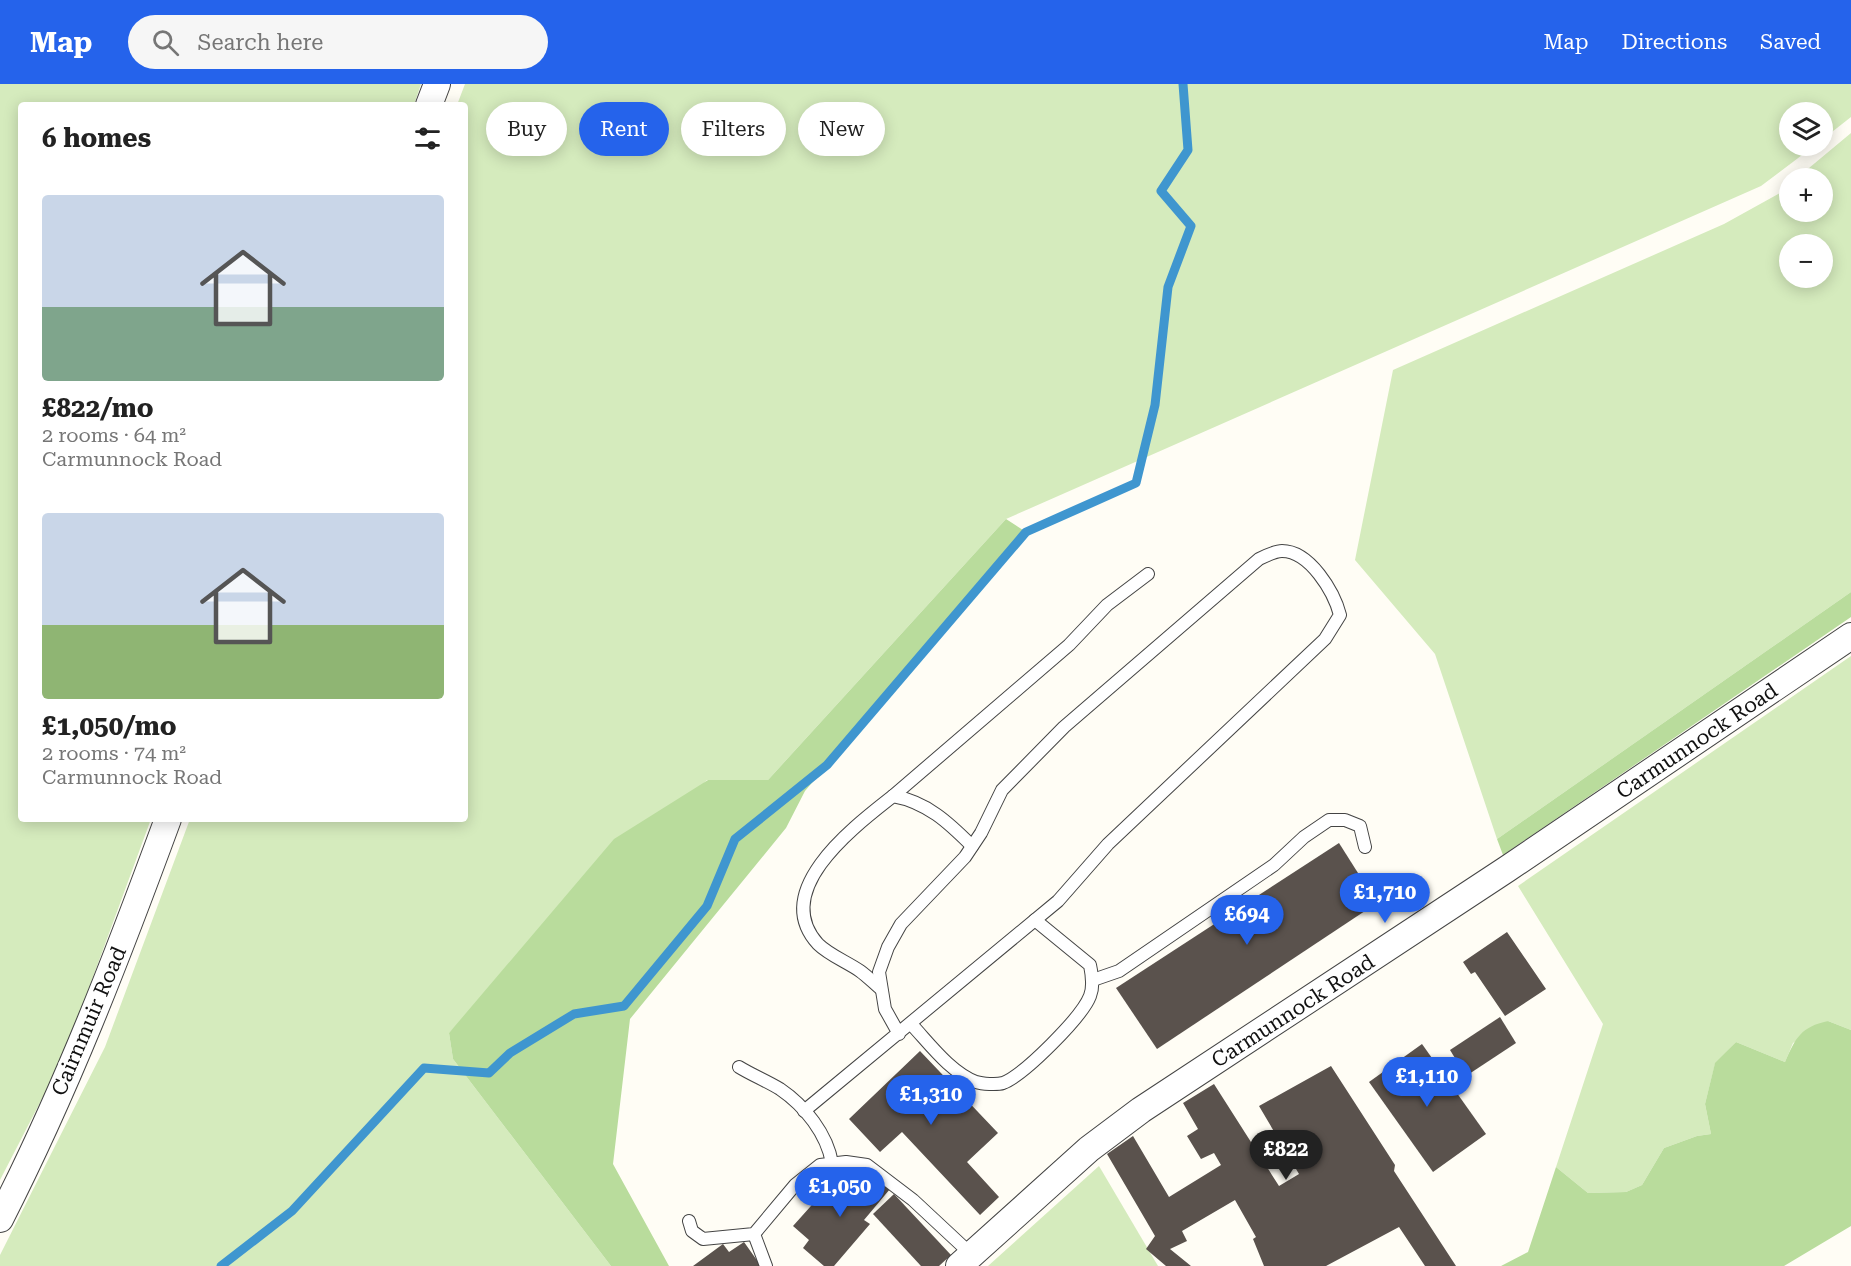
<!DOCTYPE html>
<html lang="en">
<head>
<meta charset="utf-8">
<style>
	:root { --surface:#fff; --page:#f6f6f6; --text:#222; --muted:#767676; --accent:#2563eb }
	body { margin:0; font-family:"Roboto Serif",serif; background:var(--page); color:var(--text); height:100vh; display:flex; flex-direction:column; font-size:22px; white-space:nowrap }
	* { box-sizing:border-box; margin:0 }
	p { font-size:20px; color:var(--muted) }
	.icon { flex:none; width:33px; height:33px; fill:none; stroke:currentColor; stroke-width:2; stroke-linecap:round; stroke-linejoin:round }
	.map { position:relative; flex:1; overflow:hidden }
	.panel { position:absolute; left:18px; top:18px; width:450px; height:720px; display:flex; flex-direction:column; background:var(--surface); border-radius:6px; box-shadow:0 3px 15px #0003 }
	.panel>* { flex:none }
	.hud { position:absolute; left:486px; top:18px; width:570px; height:54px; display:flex; gap:12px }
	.tools { position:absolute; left:1779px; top:18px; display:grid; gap:12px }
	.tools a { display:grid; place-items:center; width:54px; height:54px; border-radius:50%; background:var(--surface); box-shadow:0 3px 15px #0003; font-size:30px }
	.price { position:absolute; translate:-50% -51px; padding:0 14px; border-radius:21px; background:var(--accent); color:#fff; font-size:20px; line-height:39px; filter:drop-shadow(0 2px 3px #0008) }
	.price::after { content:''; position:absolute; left:50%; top:36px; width:18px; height:14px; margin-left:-9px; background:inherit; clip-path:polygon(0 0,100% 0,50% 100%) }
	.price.on { background:#222; color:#fff }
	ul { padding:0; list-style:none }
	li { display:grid; align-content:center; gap:12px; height:318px; padding:0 24px }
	li span { display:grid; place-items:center; height:186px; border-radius:6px; color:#555 }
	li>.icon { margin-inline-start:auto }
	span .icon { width:108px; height:108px; fill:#fffc; stroke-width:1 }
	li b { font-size:26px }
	h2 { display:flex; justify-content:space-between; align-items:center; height:72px; padding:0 24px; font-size:26px }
	.chip { padding:0 21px; border-radius:27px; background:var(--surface); box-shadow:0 3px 15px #0003; font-size:21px; line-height:54px }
	.chip.on { background:var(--accent); color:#fff }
	header { display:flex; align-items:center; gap:36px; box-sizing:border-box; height:84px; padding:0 30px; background:var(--accent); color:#fff }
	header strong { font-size:28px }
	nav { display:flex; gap:33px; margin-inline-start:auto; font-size:21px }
	.search { width:420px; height:54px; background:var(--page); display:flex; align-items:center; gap:15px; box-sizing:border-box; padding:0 21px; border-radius:33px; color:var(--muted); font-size:22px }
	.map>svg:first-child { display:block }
	.green { fill:#d5ebbd; fill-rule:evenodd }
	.forest { fill:#b9dc9c }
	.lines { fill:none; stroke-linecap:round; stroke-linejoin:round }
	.stream { stroke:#3f96cf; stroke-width:9 }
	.building { fill:#5a524d }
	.lane-casing { stroke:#444; stroke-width:14 }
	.street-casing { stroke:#444; stroke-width:28 }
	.lane { stroke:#fff; stroke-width:12 }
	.street { stroke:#fff; stroke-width:26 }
	.labels { text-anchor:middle; stroke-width:6; stroke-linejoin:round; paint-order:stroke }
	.street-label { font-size:21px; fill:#111; stroke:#fff }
</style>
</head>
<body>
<header>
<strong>Map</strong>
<div class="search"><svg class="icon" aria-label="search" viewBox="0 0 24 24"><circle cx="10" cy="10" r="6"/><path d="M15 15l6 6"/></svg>Search here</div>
<nav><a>Map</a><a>Directions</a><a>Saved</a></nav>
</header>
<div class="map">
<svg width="1851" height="1182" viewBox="0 0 1851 1182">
	<rect width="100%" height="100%" fill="#fffdf5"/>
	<g class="green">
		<path d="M0 0H421L414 21H21V735H151L64 972 0 1096Z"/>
		<path d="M465 0H1851V33L1823 55 1822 28H1790V62H1814L1761 102 1006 435 768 696H707L449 949 453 975 611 1182H0V1171L105 963 190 735H465V21H457Z"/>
		<path d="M1851 49V508L1497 755 1435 570 1355 476 1393 286 1724 140 1780 109 1789 101 1790 128H1822V94H1797ZM1790 160H1822V194H1790Z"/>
		<path d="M1851 572V946L1828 937 1793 959 1785 978 1736 958 1715 980 1705 1020 1711 1050 1697 1052 1664 1064 1642 1101 1626 1108 1588 1109 1556 1083 1603 940 1518 802Z"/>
		<path d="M1099 1082 1158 1182H988Z"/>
	</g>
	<g class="forest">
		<path d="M1006 435 1026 448 805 707 786 744 630 935 613 1080 669 1182H611L453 975 449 949 614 755 708 696H768Z"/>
		<path d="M1851 508V533L1503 771 1497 755Z"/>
		<path d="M1828 937 1851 946V1142L1784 1182H1501L1528 1168 1556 1083 1588 1109 1626 1108 1642 1101 1664 1064 1697 1052 1711 1050 1705 1020 1715 979 1736 958 1785 978C1796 953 1801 943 1828 937Z"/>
	</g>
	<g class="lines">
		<path class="stream" d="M221 1182 292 1127 424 984 489 989 510 969 574 930 624 922 707 822 735 755 827 681 1026 448 1136 399 1155 321 1168 203 1191 142 1161 107 1188 66 1183 0"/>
	</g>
	<g class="building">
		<path d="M1339 759 1377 819 1157 965 1116 904Z"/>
		<path d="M1507 848 1546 905 1505 932 1475 888 1471 890 1463 878Z"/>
		<path d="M1500 933 1516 959 1466 992 1450 966Z"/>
		<path d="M1422 960 1486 1050 1433 1088 1369 998Z"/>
		<path d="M920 967 998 1049 967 1078 999 1113 980 1131 902 1048 880 1068 849 1035Z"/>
		<path d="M1331 982 1395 1081 1394 1087 1456 1182H1425L1399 1143 1326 1182H1264L1253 1155 1256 1153 1235 1116 1182 1147 1187 1157 1170 1165 1191 1182H1166L1146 1165 1155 1152 1107 1070 1133 1052 1169 1113 1221 1081 1214 1069 1201 1075 1187 1052 1198 1045 1183 1019 1214 1000 1279 1102 1299 1090 1259 1022Z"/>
		<path d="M867 1086 890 1105 864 1136 870 1140 834 1182H824L803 1164 809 1156 793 1142 819 1113 822 1116 838 1097 849 1106Z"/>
		<path d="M894 1110 951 1171 939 1182H921L873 1130Z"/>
		<path d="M744 1158 761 1182H693L723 1160 729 1168Z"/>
	</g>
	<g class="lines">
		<g class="lane-casing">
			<g id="lane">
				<path d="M893 712 1069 561 1107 521 1148 490"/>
				<path d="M1093 896 1119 887 1274 781 1304 753 1329 736H1345L1360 742 1365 763"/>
				<path d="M881 905C874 899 867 892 860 887 847 878 829 871 818 860 769 806 855 742 893 712 927 718 949 739 972 762"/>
				<path d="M911 940C929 959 950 988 976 998 982 1000 997 1001 1003 999 1024 991 1082 933 1090 912 1094 902 1092 891 1090 881L1035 836"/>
				<path d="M739 983C752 991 767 997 780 1005 805 1022 827 1050 832 1079"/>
				<path d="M804 1027 1058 817 1108 760 1325 555 1340 531C1334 508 1310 467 1282 467 1275 467 1265 472 1259 475L1064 643 1002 706 981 749 965 773 901 840 888 863 879 888 885 925 899 950"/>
				<path d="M689 1137 692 1147 703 1155 754 1150 795 1101 820 1081 846 1078 867 1081 913 1116 972 1171"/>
				<path d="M754 1150 766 1182"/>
			</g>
		</g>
		<g class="street-casing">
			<g id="street">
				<path d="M429 21 437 0"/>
				<path d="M0 1135C66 1006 118 871 168 735"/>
				<path d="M959 1182 1089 1065 1141 1026 1507 785 1851 552"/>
			</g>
		</g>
		<use href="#lane" class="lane"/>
		<use href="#street" class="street"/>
	</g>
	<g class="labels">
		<g class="street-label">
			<text transform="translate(1697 657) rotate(-34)" y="7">Carmunnock Road</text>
			<text transform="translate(1293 927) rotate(-33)" y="7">Carmunnock Road</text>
			<text transform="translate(89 937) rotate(-67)" y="7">Cairnmuir Road</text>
		</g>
	</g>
</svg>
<div class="tools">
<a><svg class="icon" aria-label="layers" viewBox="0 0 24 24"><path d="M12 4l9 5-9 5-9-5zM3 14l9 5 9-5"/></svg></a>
<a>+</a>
<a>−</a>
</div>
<b class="price" style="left:1385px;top:840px">£1,710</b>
<b class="price" style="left:1247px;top:862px">£694</b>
<b class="price" style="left:1427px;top:1024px">£1,110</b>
<b class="price" style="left:931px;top:1042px">£1,310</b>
<b class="price on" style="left:1286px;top:1097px">£822</b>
<b class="price" style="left:840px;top:1134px">£1,050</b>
<div class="hud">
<a class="chip">Buy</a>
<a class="chip on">Rent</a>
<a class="chip">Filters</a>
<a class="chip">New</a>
</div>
<section class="panel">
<h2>6 homes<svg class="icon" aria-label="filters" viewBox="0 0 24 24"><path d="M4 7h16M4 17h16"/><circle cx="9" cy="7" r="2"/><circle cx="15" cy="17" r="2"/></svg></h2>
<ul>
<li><span style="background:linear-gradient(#c9d6e8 60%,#7fa58c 0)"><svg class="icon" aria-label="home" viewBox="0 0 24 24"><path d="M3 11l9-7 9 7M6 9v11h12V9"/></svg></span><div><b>£822/mo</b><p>2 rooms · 64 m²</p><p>Carmunnock Road</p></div></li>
<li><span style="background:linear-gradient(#c9d6e8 60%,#8fb573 0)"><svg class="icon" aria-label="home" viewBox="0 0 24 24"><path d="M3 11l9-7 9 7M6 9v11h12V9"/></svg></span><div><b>£1,050/mo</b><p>2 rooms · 74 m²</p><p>Carmunnock Road</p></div></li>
</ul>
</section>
</div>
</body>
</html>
